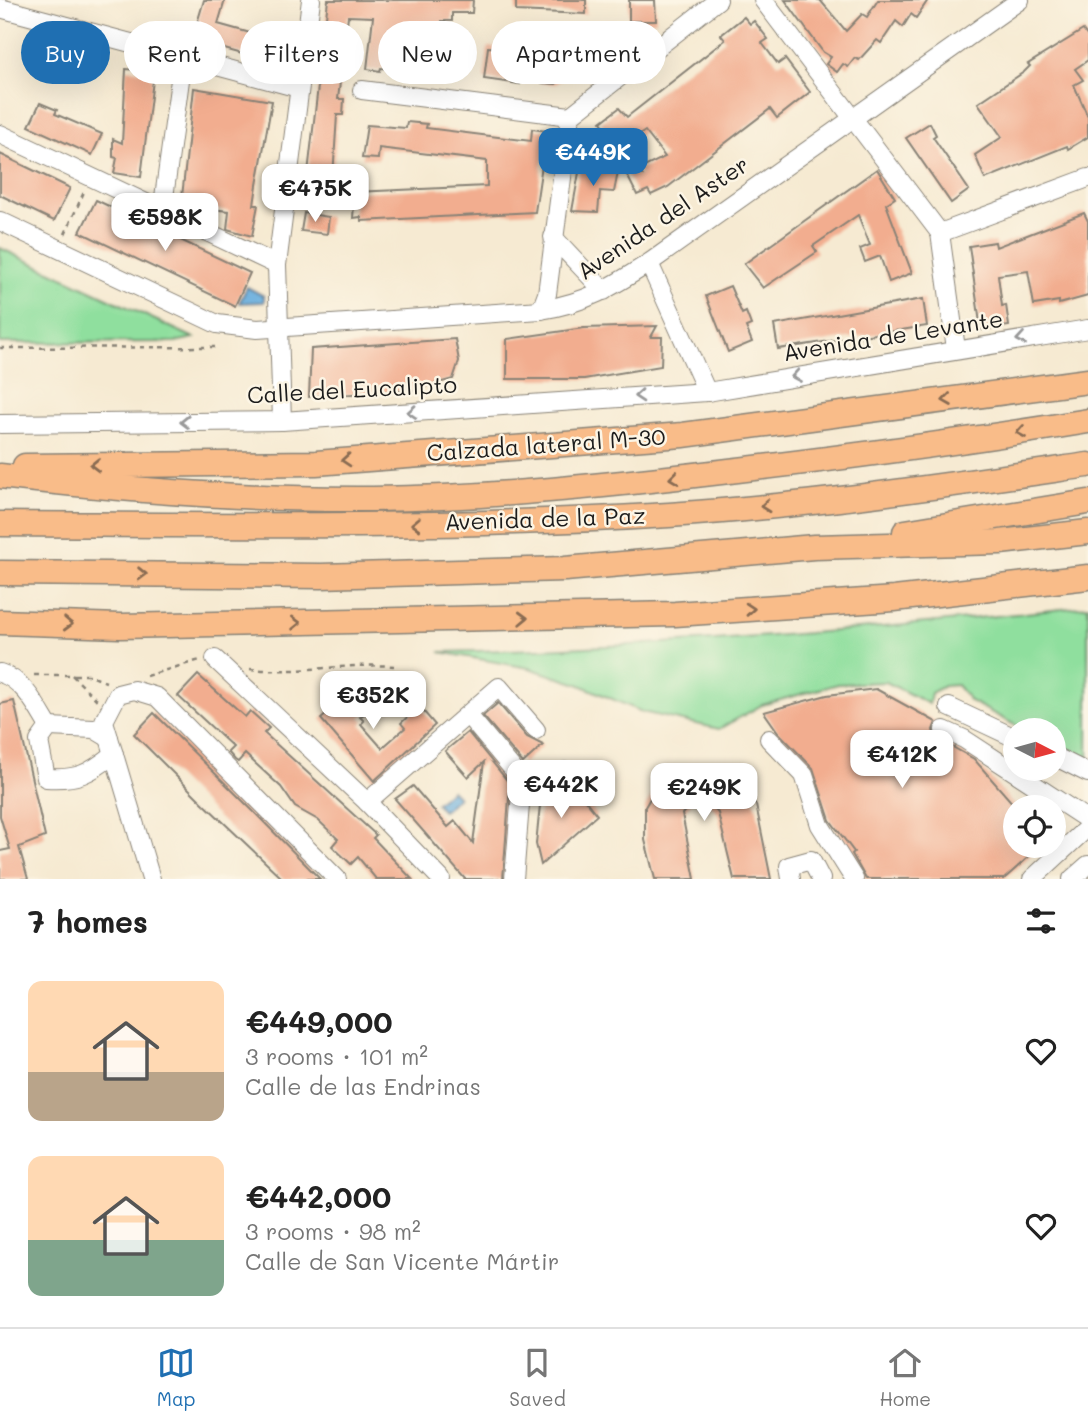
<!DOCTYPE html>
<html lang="en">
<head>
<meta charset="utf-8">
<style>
	:root { --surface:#fff; --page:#f2f2f2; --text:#222; --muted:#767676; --line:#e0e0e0; --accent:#1f6fb2 }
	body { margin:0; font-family:Mali,sans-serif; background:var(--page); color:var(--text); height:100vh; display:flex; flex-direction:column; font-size:26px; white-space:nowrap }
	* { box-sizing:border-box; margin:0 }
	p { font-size:23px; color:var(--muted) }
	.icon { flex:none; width:38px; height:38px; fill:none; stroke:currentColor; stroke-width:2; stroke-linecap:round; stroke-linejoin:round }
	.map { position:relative; height:879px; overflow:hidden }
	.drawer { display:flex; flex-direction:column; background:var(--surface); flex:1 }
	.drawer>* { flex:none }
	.guide { position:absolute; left:21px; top:21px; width:700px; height:63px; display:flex; gap:14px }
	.needle { width:46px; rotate:96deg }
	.fabs { position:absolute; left:1003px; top:718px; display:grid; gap:14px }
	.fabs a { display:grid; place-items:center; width:63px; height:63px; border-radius:50%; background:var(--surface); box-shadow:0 7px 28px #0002; font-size:35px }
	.price { position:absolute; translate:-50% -60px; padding:0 16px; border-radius:14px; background:#fff; color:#222; font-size:23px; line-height:46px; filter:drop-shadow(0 2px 4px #0008) }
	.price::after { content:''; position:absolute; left:50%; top:42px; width:21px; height:16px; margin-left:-10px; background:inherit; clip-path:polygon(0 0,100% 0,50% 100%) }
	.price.current { background:var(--accent); color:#fff }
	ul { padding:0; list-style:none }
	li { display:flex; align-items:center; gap:21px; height:175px; padding:0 28px }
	li span { display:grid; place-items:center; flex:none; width:196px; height:140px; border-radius:14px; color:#555 }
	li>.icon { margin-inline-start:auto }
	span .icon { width:84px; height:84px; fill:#fffc; stroke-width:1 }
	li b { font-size:30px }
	h2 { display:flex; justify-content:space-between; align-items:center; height:84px; padding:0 28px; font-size:30px }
	.tag { padding:0 24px; border-radius:32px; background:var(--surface); box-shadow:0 7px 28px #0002; font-size:24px; line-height:63px }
	.tag.current { background:var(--accent); color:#fff }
	.tab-bar { display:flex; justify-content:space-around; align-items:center; height:98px; border-top:2px solid var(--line); background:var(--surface); font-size:19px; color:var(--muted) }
	.tab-bar a { display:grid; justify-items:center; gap:4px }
	.tab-bar .current { color:var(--accent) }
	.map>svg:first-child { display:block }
	.green { fill:#8fdf9e; stroke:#567e5d; stroke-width:2 }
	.water { fill:#68adde; stroke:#42647d; stroke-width:2 }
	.building { fill:#f2ad8f }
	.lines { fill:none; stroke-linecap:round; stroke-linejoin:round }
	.minor-casing { stroke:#898377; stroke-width:20 }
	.highway-casing { stroke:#898377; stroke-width:27 }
	.path { stroke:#898377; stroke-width:2.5; stroke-dasharray:5 5; stroke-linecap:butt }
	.minor { stroke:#fff; stroke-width:18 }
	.highway { stroke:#f9bc89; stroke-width:24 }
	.oneway { stroke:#999 }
	.oneway2 { stroke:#8a6c52 }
	.labels { text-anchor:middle; stroke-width:5; stroke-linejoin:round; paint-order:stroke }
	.street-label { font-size:23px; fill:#1c1c1c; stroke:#fcf5e5 }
</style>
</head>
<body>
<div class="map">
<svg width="1088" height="879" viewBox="0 0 1088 879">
	<rect width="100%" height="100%" fill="#fcf5e5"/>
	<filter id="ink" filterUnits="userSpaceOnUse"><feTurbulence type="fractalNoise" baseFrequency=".0143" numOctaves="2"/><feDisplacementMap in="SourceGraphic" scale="14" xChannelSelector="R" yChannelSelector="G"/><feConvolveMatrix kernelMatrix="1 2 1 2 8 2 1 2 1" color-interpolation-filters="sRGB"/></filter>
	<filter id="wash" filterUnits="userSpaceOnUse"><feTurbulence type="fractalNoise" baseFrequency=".00686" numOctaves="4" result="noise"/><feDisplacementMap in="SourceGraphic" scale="28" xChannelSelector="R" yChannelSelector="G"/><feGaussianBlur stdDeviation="1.57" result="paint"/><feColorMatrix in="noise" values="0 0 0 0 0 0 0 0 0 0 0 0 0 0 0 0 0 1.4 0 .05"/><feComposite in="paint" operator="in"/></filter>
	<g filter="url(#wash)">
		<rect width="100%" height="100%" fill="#f6ead2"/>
		<g class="green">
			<path d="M0 248 194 338 175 342 0 343Z"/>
			<path d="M1088 606V763L1054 745V730H1024L970 701 957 685 944 686 931 693 929 704 886 682 838 684 762 705 719 729 642 712 578 684 529 668 440 652C656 647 873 631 1088 606Z"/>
		</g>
		<g class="water">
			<path d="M247 287 264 296V302L239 303Z"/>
			<path d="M562 763 570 772 553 787 545 778Z"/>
			<path d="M451 790 458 797 443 811 436 803Z"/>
		</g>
		<g id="blocks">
			<g class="building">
				<path d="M204 0H225L218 24 261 36 263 31 279 35 271 62 192 40Z"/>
				<path d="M328 0H473L472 13H452V21H442L436 74 381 68 380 71 367 69 373 17 348 16 338 99H344L343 115H337L332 193 306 190Z"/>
				<path d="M516 0H586V14L516 11Z"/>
				<path d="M629 0H655L656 21H629Z"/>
				<path d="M785 0H820L846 31 862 14 867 17 878 0H928L916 18 911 14 903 27 896 21 881 43 877 40 859 60 855 58 848 67 843 64 837 72 826 64 831 57 823 52Z"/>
				<path d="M744 17 750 24 754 21 768 39 762 43 778 64 785 59 810 92 777 118 770 109 668 187 651 195 648 190 637 195 626 173 642 175 638 170 665 157 645 131 621 148 601 122 619 108 627 117 725 40 721 35Z"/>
				<path d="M607 26 622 43 592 68 577 51Z"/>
				<path d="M1083 30 1088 37V60L1075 69 1083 80 1074 85 1088 117V137L1068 149 1067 146 985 179 975 155 1002 137 978 103 1024 72 1030 66 1028 64Z"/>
				<path d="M488 47 524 50 520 84 484 79Z"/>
				<path d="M560 50 575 68 556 84 542 83 534 71Z"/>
				<path d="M126 69 154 72 141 177 114 173 117 158 113 157V139L122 143Z"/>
				<path d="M194 88 272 101 257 185 254 205H258L252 236 227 229 229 211 181 206Z"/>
				<path d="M40 103 57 110 55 114 102 134 92 155 29 126Z"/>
				<path d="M407 122 427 124 426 128 531 141 532 129 547 131 535 212 361 221V217L353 218 355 192 487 186V161L379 148 378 159 362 158 367 125 406 128Z"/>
				<path d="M930 123 936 135 933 137 969 190 951 203 906 138Z"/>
				<path d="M0 154 70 188 54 221 0 195Z"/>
				<path d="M580 167 618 172 614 192 600 191 598 212 572 211Z"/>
				<path d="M877 169 895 198 886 204 912 273 889 282 880 256 865 262 860 249 870 245 858 215 813 246 817 252 763 288 744 264Z"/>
				<path d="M96 200 250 273 235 306 80 232Z"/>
				<path d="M304 213 329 217 327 234 301 231Z"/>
				<path d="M1084 213 1088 221V296L1059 304V301L1034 305 1028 271 998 275 1002 306 1006 305 1009 326 981 330 969 246 995 242 996 247Z"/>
				<path d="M730 286 742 314 746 312 751 325 746 327 752 342 728 352 706 296Z"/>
				<path d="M923 299 927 326 778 349 774 325Z"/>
				<path d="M657 326 651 337H662L661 366 584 379H507V339L584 328Z"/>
				<path d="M455 339 459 361 453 379 413 390 309 397 311 349Z"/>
				<path d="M198 675 245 717 250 711 269 728 264 733 376 835 373 838 412 879H376L358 857 351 864 332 846 338 839 318 820 295 807 281 787 245 754 238 762 235 760 228 752 233 747 178 696Z"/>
				<path d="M358 687 379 689 385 697 360 717 364 721 361 724 382 748 405 728 401 723 419 706 435 725 374 781 321 719Z"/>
				<path d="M876 689 936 722 933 730 935 737 974 759 1015 806V845H1042L1004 879H866L852 854 854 852 830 820 813 768 778 732 764 712 827 695Z"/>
				<path d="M14 701 45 837 19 847 28 879H0V851L10 849 0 816V704Z"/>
				<path d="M498 703 527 737 543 745 523 763 483 716Z"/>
				<path d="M154 713 250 808 320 879H283L201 801 134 734Z"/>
				<path d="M468 732 510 784 503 879H465L395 799 413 786 448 827 455 821 473 843 484 762 468 777 445 751Z"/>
				<path d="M691 764H710L724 768 746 787 756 805 771 879H734L718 813 710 804 700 802H692L682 814 695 879H655L645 840V807L660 781 671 772Z"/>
				<path d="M569 780 597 815 541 865 536 844 540 805Z"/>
			</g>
		</g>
	</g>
	<g filter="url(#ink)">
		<use href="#blocks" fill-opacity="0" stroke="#898377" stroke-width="2"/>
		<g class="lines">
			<g class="minor-casing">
				<g id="minor">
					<path d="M763 0 940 233 956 349"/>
					<path d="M0 8 299 88"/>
					<path d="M362 90 570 116"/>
					<path d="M0 134 277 265"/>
					<path d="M162 212 183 58"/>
					<path d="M0 221 217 324 257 329 541 310C588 302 610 288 649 263L1020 0"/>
					<path d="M940 233 1088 178"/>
					<path d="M553 237 604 291"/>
					<path d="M649 263 707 392"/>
					<path d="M541 310 547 294 570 116 718 0"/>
					<path d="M282 421 277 265 311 0"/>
					<path d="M0 424 282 421 707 392 1088 329"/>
					<path d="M215 659 367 802 441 879"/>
					<path d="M0 673C24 680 37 707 49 727"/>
					<path d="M949 707 1015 738"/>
					<path d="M468 715 522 780 514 879"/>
					<path d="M944 730 964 739 1088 820"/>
					<path d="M109 738 94 729 49 727 39 741 46 778C77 780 89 774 114 754"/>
					<path d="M769 739 804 775 820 825 854 879"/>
					<path d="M1054 756 1088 773"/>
					<path d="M367 802 499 687 536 730"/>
					<path d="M151 879 104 721 118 694 134 690 157 697 337 879"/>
					<path d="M791 879 789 866 811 860 821 879"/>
					<path d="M1032 879 1088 827"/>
					<path d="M1072 879 1088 865"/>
				</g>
			</g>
			<g class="highway-casing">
				<g id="highway">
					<path d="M25 466 316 463 683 435 1088 381"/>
					<path d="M0 476C123 490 249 500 373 499 492 498 611 485 729 471 849 457 968 441 1088 421"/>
					<path d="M0 524C223 525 446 529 669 515 810 506 949 485 1088 465"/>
					<path d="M905 532 1088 502"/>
					<path d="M0 573 321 576 565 569 814 547 1000 542 1088 532"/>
					<path d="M0 622 120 626 675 614 894 599 1088 577"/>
				</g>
			</g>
			<g class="path">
				<path d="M65 234 84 192"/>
				<path d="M0 348 219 347"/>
				<path d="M250 669C298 674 346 663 394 666"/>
				<path d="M34 675H88L106 682"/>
				<path d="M72 675 97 700"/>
				<path d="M146 676 200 660"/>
			</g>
			<use href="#minor" class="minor"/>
			<use href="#highway" class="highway"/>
		</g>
		<defs><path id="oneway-chevron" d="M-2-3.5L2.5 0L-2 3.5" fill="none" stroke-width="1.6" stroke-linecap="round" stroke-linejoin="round" transform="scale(1.75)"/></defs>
		<g class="oneway">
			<use href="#oneway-chevron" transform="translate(1021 339) rotate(171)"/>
			<use href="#oneway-chevron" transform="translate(796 376) rotate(170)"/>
			<use href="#oneway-chevron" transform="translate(639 396) rotate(176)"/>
			<use href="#oneway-chevron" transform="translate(412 412) rotate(176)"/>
			<use href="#oneway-chevron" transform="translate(185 422) rotate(179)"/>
		</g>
		<g class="oneway2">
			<use href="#oneway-chevron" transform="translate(947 400) rotate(172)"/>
			<use href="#oneway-chevron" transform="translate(1021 432) rotate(170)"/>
			<use href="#oneway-chevron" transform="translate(346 460) rotate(176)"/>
			<use href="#oneway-chevron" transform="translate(95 465) rotate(179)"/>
			<use href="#oneway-chevron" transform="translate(674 478) rotate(173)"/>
			<use href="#oneway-chevron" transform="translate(765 506) rotate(175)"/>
			<use href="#oneway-chevron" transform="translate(416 524) rotate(178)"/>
			<use href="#oneway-chevron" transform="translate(142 574) rotate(1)"/>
			<use href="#oneway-chevron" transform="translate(750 609) rotate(-4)"/>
			<use href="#oneway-chevron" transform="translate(523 618) rotate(-2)"/>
			<use href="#oneway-chevron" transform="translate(296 623) rotate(-1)"/>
			<use href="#oneway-chevron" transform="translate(68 624) rotate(2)"/>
		</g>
	</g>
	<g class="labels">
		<g class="street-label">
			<text transform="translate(663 218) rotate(-34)" y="8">Avenida del Aster</text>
			<text transform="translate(893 336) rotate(-9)" y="8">Avenida de Levante</text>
			<text transform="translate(352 390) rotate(-3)" y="8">Calle del Eucalipto</text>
			<text transform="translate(546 445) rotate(-4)" y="8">Calzada lateral M-30</text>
			<text transform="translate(545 519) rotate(-2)" y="8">Avenida de la Paz</text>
		</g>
	</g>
</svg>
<div class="fabs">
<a><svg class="needle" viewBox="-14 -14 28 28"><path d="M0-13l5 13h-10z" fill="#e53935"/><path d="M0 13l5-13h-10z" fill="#767676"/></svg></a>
<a><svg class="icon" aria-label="locate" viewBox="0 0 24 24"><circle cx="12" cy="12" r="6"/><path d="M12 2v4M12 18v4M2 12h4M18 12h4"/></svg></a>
</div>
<b class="price current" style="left:593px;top:188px">€449K</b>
<b class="price" style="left:315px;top:224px">€475K</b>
<b class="price" style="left:165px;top:253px">€598K</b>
<b class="price" style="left:373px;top:731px">€352K</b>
<b class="price" style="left:902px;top:790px">€412K</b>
<b class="price" style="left:561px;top:820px">€442K</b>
<b class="price" style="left:704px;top:823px">€249K</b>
<div class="guide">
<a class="tag current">Buy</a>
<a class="tag">Rent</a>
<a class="tag">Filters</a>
<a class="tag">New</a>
<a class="tag">Apartment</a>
</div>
</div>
<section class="drawer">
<h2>7 homes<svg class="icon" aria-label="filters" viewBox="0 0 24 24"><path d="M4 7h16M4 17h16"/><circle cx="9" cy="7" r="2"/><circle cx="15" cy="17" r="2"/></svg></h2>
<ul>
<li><span style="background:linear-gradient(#ffd9b3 65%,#b9a48a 0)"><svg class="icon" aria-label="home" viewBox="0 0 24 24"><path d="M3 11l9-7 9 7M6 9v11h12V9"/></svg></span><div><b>€449,000</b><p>3 rooms · 101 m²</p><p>Calle de las Endrinas</p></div><svg class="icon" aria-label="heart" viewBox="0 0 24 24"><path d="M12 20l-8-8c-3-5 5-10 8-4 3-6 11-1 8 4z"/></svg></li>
<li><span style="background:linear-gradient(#ffd9b3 60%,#7fa58c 0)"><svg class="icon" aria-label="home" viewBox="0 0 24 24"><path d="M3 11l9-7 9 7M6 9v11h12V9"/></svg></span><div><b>€442,000</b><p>3 rooms · 98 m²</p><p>Calle de San Vicente Mártir</p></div><svg class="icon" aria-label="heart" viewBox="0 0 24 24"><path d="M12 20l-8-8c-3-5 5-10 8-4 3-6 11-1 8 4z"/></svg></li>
</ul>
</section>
<nav class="tab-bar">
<a class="current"><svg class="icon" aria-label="map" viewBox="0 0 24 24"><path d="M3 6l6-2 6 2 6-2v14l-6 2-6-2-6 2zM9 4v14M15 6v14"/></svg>Map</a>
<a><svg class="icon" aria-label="saved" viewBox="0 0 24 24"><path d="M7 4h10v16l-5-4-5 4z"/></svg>Saved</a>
<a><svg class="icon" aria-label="home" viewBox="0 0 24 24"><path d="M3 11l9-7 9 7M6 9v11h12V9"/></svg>Home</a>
</nav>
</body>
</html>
